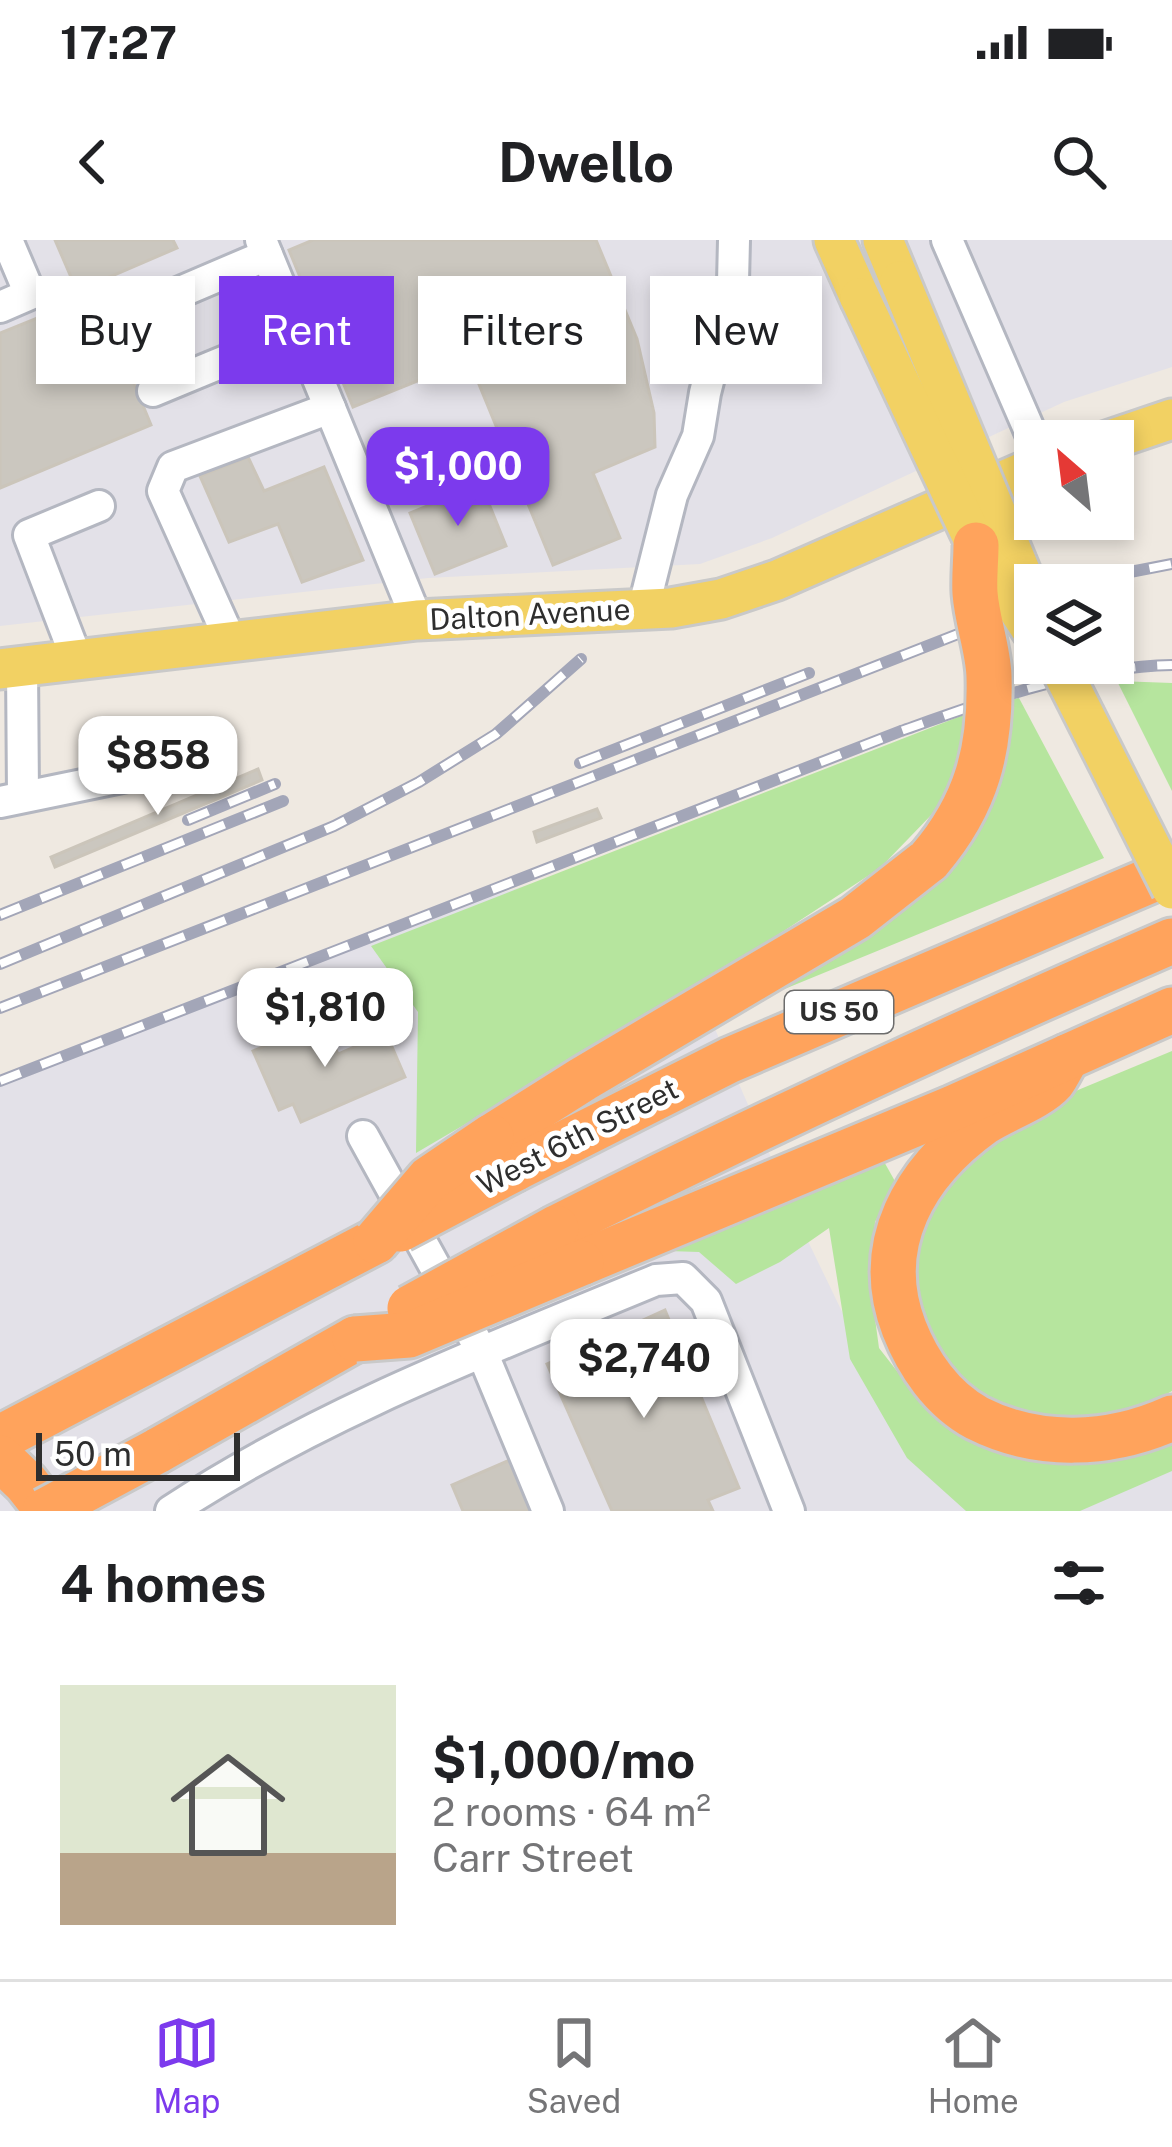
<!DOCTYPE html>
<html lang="en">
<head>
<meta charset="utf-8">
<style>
	:root { --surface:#fff; --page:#f2f2f2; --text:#202124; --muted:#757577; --line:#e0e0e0; --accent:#7c3aed }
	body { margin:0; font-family:"Public Sans",sans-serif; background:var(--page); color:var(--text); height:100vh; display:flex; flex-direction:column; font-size:45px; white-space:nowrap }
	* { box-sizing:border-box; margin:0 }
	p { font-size:39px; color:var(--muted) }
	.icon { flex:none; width:66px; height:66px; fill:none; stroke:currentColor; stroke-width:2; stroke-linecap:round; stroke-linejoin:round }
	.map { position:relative; height:1271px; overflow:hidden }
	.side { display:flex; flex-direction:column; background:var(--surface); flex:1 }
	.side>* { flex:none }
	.guide { position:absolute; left:36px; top:36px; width:1101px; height:108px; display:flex; gap:24px }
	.needle { width:78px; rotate:332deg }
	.fabs { position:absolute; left:1014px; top:180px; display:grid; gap:24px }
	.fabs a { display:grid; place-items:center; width:120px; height:120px; border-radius:0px; background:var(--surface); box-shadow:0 6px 18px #0003; font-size:60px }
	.scale { position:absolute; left:36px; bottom:30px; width:204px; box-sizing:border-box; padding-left:12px; border:6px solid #2e2e2e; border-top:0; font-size:33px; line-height:42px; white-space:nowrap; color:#2e2e2e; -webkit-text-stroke:9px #fff; paint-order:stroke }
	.price { position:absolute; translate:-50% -102px; padding:0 27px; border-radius:24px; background:#fff; color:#222; font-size:39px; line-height:78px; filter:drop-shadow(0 3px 6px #0008) }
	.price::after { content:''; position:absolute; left:50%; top:72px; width:36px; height:27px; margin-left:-18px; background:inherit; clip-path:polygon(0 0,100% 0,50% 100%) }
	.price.on { background:var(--accent); color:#fff }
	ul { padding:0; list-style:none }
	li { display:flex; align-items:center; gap:36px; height:300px; padding:0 60px }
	li span { display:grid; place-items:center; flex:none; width:336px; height:240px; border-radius:0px; color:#555 }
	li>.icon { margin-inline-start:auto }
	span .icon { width:144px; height:144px; fill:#fffc; stroke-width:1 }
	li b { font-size:51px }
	h2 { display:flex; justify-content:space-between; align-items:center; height:144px; padding:0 60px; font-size:51px }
	.pill { padding:0 42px; border-radius:0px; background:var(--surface); box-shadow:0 6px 18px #0003; font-size:42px; line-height:108px }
	.pill.on { background:var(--accent); color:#fff }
	.status { display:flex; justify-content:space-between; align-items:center; height:84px; padding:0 60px; background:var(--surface); direction:ltr }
	.status svg { height:33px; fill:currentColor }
	header { display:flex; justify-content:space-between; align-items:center; height:156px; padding:0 60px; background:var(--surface); font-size:54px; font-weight:700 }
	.tab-bar { display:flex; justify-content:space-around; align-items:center; height:168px; border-top:3px solid var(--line); background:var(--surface); font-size:33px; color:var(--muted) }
	.tab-bar a { display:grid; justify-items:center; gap:6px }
	.tab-bar .on { color:var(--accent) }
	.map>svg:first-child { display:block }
	.industrial { fill:#e3e1e8 }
	.green { fill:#b6e59e }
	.building { fill:#cbc7bf; stroke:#cbc5ba; stroke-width:3 }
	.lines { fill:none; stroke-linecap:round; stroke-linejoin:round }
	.minor-casing { stroke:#b4b7c1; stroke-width:36 }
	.major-casing { stroke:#c9c9c9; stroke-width:45 }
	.highway-casing { stroke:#c9c9c9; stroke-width:51 }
	.minor { stroke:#fff; stroke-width:30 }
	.major { stroke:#f2d163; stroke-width:39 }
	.highway { stroke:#ffa35c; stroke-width:45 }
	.rail-casing { stroke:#a3a6b8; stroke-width:12 }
	.rail { stroke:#fff; stroke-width:8; stroke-dasharray:22; stroke-linecap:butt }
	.major-bridge-casing { stroke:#c9c9c9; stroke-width:45; stroke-linecap:butt }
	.highway-bridge-casing { stroke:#c9c9c9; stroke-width:51; stroke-linecap:butt }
	.major-bridge { stroke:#f2d163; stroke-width:39 }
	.highway-bridge { stroke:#ffa35c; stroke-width:45 }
	.labels { text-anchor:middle; stroke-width:10; stroke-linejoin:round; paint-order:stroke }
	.shield { fill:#fff; stroke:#6d6d6d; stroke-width:3 }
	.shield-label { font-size:27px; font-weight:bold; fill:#2e2e2e }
	.street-label { font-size:30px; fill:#2e2e2e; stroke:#fff }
</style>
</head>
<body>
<div class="status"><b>17:27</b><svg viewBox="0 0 49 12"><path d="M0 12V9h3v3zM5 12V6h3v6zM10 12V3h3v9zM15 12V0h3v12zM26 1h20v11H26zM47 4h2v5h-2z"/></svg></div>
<header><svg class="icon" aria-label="back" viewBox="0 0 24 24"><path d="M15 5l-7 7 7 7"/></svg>Dwello<svg class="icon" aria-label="search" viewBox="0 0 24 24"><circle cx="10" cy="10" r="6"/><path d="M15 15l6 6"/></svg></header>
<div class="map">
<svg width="1172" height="1271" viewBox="0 0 1172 1271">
	<rect width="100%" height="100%" fill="#efe9e1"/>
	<g class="industrial">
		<path d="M0 0H1172V127L1064 162 772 298 700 324 428 338 0 386Z"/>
		<path d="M620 618 677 702 804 993 863 1115 983 1232 1172 1199V1271H0V841L433 673Z"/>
	</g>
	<g class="green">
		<path d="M1117 441 1172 443V551Z"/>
		<path d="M1019 458 1104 618 702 783 940 632 984 581 1005 509V460Z"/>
		<path d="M966 474 964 508 938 568 880 628 683 757 416 913 418 772 371 706Z"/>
		<path d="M1172 811V1151L1140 1169 1055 1186 949 1144 907 1032 930 949 963 914 1078 850Z"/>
		<path d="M878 911 896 943 875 982 871 1049 879 1108 925 1167 1002 1213 1083 1222 1172 1190V1231L1080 1271H966L907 1218 850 1119 829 988 780 1022 736 1044 699 1012 668 1011Z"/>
	</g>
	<g class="building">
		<path d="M55 0H173L177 8 77 51Z"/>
		<path d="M313 0H596L637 99 654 173 655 207 593 233 620 298 553 325 469 120 353 167 289 10Z"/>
		<path d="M97 54 151 185 0 248V93Z"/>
		<path d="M248 217 264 251 324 227 363 320 302 342 278 284 229 302 200 236Z"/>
		<path d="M481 244 506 306 435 334 410 273Z"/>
		<path d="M258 529 262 540 55 627 51 617Z"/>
		<path d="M597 569 601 578 537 602 534 592Z"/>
		<path d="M323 781 338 814 386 793 405 837 301 882 293 864 279 870 253 811Z"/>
		<path d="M665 1070 739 1248 708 1260 713 1271H612L547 1124Z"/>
		<path d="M510 1220 532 1271H463L452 1245Z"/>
	</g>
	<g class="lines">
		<g class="minor-casing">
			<g id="minor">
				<path d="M261 0 417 380"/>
				<path d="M947 0 1035 203"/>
				<path d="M0 67 30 54 7 0"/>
				<path d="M124 76 267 15"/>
				<path d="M153 151 298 91"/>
				<path d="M643 370 672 255 698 196 705 153 733 42 734 0"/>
				<path d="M231 402 163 251 173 227 330 168"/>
				<path d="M77 420 29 295 99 266"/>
				<path d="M22 426 23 556"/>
				<path d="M0 562 209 519"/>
				<path d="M363 896 482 1112 548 1271"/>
				<path d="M171 1271C322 1172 490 1109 656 1040L683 1038 706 1061 789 1271"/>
			</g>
		</g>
		<g class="major-casing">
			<g id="major">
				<path d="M834 0 860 58"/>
				<path d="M883 0 900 41"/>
				<path d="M1107 201 1172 179"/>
				<path d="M0 429 417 380 671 368 721 359 777 340 1035 227"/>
			</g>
		</g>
		<g class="highway-casing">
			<g id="highway">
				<path d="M1067 817C1062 825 1058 834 1053 841 1038 858 1002 870 983 883 915 932 872 1004 904 1088 918 1124 942 1159 977 1178 1038 1209 1110 1206 1172 1178"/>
				<path d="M491 897 583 839 855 678 929 620"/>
				<path d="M514 929 730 820 1172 631"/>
				<path d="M556 988C759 886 964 791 1172 701"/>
				<path d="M581 1023 953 868 1172 770"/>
				<path d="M0 1198 376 1001"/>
				<path d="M157 1211 355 1099"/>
				<path d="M0 1218 26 1243 48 1271"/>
			</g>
		</g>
		<use href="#minor" class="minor"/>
		<use href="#major" class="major"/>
		<use href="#highway" class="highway"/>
		<g class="rail-casing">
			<g id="rail">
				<path d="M1063 345 1172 324"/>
				<path d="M580 523 809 433"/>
				<path d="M188 580 275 544"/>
				<path d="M0 675 283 561"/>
				<path d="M0 724 334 586 419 542 496 494 581 419"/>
				<path d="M0 768 999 378 1035 367"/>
				<path d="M0 841 901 491C989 460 1078 427 1172 425"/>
			</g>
		</g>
		<use href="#rail" class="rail"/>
		<g class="major-bridge-casing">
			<g id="major-bridge">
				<path d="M900 41 1031 357"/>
				<path d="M860 58 976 305 1035 395"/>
				<path d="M1058 423 1172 649"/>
			</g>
		</g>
		<g class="highway-bridge-casing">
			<g id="highway-bridge">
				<path d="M929 620C977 564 991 509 989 436 988 408 977 381 975 353 974 337 976 321 976 305"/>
				<path d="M400 989 514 929"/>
				<path d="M376 1001 429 939 491 897"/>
				<path d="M410 1068 556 988"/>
				<path d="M355 1099 409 1095 581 1023"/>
				<path d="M45 1271 157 1211"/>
			</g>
		</g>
		<use href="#major-bridge" class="major-bridge"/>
		<use href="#highway-bridge" class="highway-bridge"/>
	</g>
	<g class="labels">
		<rect class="shield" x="785" y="751" width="108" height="42" rx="9"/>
		<g class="shield-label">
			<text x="839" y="781">US 50</text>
		</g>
		<g class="street-label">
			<text transform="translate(530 375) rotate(-3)" y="10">Dalton Avenue</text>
			<text transform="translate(578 897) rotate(-27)" y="10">West 6th Street</text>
		</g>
	</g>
</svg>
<div class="fabs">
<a><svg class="needle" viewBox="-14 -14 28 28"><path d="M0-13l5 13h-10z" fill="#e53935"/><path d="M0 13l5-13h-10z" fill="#757577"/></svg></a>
<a><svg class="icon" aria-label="layers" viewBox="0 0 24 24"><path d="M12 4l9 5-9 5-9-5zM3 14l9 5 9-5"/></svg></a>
</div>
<div class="scale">50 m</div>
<b class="price on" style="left:458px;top:289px">$1,000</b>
<b class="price" style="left:158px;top:578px">$858</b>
<b class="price" style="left:325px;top:830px">$1,810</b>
<b class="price" style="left:644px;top:1181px">$2,740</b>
<div class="guide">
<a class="pill">Buy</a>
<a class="pill on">Rent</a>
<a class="pill">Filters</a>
<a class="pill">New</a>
</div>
</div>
<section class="side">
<h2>4 homes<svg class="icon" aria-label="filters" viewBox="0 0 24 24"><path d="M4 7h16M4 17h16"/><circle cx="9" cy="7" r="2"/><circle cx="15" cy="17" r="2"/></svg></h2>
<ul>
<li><span style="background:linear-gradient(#dfe7d0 70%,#b9a48a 0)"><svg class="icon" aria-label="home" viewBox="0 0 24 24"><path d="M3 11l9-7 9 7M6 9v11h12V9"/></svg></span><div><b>$1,000/mo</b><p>2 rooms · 64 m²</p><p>Carr Street</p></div></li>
</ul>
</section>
<nav class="tab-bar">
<a class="on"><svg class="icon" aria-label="map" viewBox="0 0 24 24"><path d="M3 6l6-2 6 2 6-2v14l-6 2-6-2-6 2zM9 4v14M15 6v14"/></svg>Map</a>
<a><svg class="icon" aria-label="saved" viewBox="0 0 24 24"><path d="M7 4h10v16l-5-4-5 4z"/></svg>Saved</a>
<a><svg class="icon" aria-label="home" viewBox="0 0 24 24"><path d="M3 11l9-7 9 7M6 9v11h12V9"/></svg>Home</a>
</nav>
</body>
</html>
